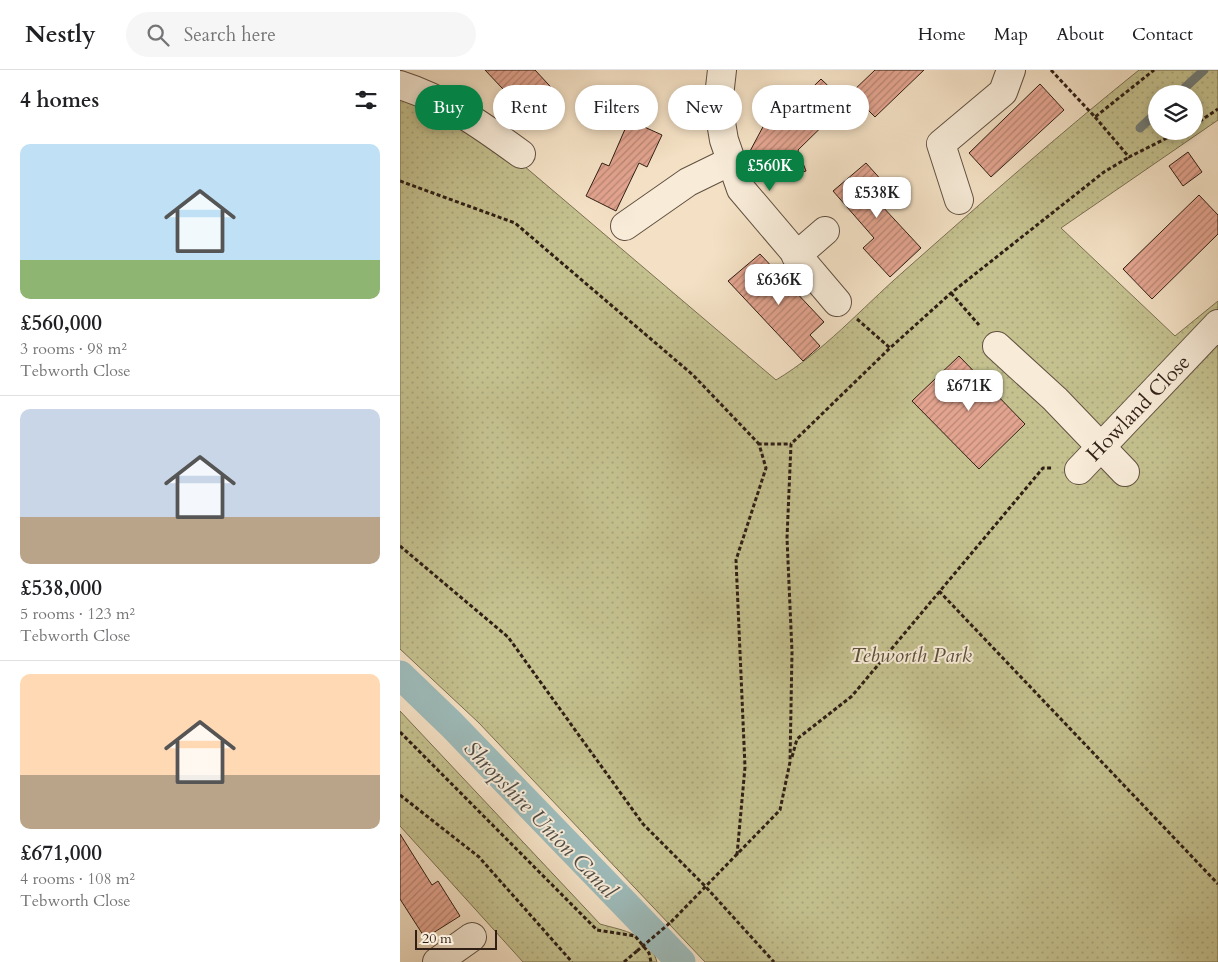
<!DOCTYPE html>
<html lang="en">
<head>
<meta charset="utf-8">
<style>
	:root { --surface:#fff; --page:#f6f6f6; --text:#202124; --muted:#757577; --line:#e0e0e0; --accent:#0b8043 }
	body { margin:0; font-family:Cardo,serif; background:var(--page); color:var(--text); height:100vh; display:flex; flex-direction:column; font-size:19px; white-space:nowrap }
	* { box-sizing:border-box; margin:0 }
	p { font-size:16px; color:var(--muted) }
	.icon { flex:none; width:28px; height:28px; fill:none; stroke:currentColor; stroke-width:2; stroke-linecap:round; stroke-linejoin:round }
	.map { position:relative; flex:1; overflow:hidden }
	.details { display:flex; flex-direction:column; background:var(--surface); width:400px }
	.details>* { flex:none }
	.guide { position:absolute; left:15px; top:15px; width:475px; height:45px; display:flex; gap:10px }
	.controls { position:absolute; left:748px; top:15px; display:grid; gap:10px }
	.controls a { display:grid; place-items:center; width:55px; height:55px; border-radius:50%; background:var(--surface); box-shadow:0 2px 8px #0003; font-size:25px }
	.scale { position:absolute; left:15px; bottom:12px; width:82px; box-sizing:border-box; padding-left:5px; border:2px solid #301f15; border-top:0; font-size:14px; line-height:18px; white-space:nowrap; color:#301f15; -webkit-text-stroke:4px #f8ecd9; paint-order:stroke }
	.price { position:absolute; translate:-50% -42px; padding:0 11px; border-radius:10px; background:#fff; color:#222; font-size:16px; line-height:32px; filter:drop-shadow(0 1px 2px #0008) }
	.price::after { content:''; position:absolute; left:50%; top:30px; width:15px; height:11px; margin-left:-8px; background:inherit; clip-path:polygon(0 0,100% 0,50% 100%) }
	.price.selected { background:var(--accent); color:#fff }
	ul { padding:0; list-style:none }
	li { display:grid; align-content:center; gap:10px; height:265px; padding:0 20px }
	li+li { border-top:1px solid var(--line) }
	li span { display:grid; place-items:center; height:155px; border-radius:10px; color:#555 }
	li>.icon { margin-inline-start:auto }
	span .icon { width:90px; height:90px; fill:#fffc; stroke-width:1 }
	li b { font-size:21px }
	h2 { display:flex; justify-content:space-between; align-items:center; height:60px; padding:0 20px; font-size:21px }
	.pill { padding:0 18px; border-radius:22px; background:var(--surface); box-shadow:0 2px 8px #0003; font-size:18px; line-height:45px }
	.pill.selected { background:var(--accent); color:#fff }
	header { display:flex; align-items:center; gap:30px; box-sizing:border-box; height:70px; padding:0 25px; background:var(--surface); border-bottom:1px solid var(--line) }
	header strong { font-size:24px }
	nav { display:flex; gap:28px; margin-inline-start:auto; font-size:18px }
	.search { width:350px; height:45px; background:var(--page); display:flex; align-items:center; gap:12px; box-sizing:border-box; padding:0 18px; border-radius:28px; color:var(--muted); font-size:19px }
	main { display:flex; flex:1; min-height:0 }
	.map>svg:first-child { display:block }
	.park { fill:url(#park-dots); stroke:#7a7052; fill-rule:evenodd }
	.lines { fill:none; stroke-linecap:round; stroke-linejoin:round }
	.stream { stroke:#727d79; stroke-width:9 }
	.canal { stroke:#9ebcbb; stroke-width:29 }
	.building { fill:url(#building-hatch); stroke:#301f15 }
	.minor-casing { stroke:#615041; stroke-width:30 }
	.path { stroke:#301f15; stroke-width:3; stroke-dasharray:4 2.5; stroke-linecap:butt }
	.minor { stroke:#f8ecd9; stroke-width:28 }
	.path-bridge { stroke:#301f15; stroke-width:3; stroke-dasharray:4 2.5; stroke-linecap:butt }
	.labels { text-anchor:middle; stroke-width:4; stroke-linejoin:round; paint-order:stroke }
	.street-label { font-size:21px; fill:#301f15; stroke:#f8ecd9 }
	.park-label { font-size:21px; font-style:italic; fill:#5c503a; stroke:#f8ecd9 }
	.water-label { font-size:22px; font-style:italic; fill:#514e47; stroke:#f8ecd9 }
</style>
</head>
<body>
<header>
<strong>Nestly</strong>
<div class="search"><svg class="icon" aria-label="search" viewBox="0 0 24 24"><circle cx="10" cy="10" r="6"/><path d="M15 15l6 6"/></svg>Search here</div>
<nav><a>Home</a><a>Map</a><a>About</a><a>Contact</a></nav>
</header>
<main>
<section class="details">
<h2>4 homes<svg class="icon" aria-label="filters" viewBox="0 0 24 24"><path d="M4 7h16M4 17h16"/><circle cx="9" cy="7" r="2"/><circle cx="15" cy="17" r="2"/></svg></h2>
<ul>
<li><span style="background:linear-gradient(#bfe0f5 75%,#8fb573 0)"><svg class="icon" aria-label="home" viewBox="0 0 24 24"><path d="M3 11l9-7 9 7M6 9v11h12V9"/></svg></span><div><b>£560,000</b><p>3 rooms · 98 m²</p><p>Tebworth Close</p></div></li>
<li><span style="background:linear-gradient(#c9d6e8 70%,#b9a48a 0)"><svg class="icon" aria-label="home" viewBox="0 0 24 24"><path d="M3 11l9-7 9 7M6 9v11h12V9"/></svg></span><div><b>£538,000</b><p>5 rooms · 123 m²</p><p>Tebworth Close</p></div></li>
<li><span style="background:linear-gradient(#ffd9b3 65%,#b9a48a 0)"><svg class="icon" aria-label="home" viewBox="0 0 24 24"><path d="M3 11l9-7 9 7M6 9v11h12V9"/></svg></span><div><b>£671,000</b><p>4 rooms · 108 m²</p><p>Tebworth Close</p></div></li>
</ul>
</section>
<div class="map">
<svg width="818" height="892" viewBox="0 0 818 892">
	<defs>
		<pattern id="park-dots" width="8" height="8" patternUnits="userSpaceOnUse" patternTransform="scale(1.25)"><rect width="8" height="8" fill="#c4c18f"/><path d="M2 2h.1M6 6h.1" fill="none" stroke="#a9a57a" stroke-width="1.8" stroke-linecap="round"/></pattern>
		<pattern id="building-hatch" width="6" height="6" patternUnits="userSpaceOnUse" patternTransform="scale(1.25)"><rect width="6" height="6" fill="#e3a48f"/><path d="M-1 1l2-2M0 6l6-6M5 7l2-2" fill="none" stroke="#b88574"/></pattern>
	</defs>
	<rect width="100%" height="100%" fill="#f4e1c5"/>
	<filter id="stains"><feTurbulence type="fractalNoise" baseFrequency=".004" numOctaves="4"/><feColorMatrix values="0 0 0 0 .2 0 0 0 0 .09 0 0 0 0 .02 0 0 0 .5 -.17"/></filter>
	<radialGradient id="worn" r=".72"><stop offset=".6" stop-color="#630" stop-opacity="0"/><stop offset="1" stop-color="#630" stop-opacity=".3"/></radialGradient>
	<g class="park">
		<path d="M739 0H818V50L661 158 775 266 818 231V892H305L79 653 0 579V26L44 28 376 310C423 282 461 239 503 202 580 134 658 65 739 0ZM756 24H794V61H756Z"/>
		<path d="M0 641 200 854C224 861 249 863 257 892H123L0 756Z"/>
	</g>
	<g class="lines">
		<g class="stream">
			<path d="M778 24 804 0"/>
			<path d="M740 58 756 43"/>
		</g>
		<path class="canal" d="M0 605 52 655 281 892"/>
	</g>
	<g class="building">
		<path d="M85 0H135L161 28 135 53Z"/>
		<path d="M475 0H524L475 47 451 23Z"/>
		<path d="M421 9 446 33 398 80 406 101 391 106 349 83 365 53 372 57Z"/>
		<path d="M640 14 664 40 591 107 569 83Z"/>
		<path d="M229 50 262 65 247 97 239 93 216 141 186 126 202 93 209 96Z"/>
		<path d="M788 82 802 102 783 116 769 96Z"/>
		<path d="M466 93 494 124 481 135 521 178 490 207 463 178 474 168 433 121Z"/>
		<path d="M799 125 818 145V164L752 229 723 199Z"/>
		<path d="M360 184 424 252 410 265 420 276 403 291 328 211Z"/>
		<path d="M559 286 625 354 579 399 512 331Z"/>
		<path d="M0 764 32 815 38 811 60 846 25 868 0 829Z"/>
	</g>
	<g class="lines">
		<g class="minor-casing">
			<g id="minor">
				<path d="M322 0 318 35 324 70 341 119 437 232"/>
				<path d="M0 15C45 29 84 57 121 84"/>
				<path d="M559 130 541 74 603 22 611 0"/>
				<path d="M225 156 288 112 331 91"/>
				<path d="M396 186 425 161"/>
				<path d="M597 276 655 329 725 402"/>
				<path d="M679 400 818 254"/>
				<path d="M37 892 72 867"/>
			</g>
		</g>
		<g class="path">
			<path d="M651 0 695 47 754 0"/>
			<path d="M695 47 729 87 781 61"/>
			<path d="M794 55 818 39"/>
			<path d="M0 111 115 153 293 305 359 374"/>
			<path d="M551 223 579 255"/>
			<path d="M457 249 490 278"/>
			<path d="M0 476 108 567 243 754 305 816 374 892"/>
			<path d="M539 521 818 814"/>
			<path d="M0 662 197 860 235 866 249 883 251 892"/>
			<path d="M392 687 397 669 452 626 643 398H653"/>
			<path d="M0 725 79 787 172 892"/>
			<path d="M337 785 345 697 336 490 366 398 359 374H391"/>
			<path d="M271 852 380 740 390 692 392 582 387 468 391 374 490 278 551 223 704 102 729 87"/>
			<path d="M224 892 237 881"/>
		</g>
		<use href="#minor" class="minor"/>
		<path class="path-bridge" d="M237 881 271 852"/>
	</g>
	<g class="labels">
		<g class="street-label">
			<text transform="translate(738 338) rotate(-46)" y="7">Howland Close</text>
		</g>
		<g class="park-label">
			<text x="511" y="592">Tebworth Park</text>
		</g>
		<g class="water-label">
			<text transform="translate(141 749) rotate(46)" y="8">Shropshire Union Canal</text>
		</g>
	</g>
	<rect width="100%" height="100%" filter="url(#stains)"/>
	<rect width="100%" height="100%" fill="url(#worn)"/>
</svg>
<div class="controls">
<a><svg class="icon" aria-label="layers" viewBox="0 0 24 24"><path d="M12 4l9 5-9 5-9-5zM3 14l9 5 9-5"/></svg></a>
</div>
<div class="scale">20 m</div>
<b class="price selected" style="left:370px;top:122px">£560K</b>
<b class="price" style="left:477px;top:149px">£538K</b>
<b class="price" style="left:379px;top:236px">£636K</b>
<b class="price" style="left:569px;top:342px">£671K</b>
<div class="guide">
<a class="pill selected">Buy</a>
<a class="pill">Rent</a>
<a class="pill">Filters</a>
<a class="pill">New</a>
<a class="pill">Apartment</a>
</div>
</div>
</main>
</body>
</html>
